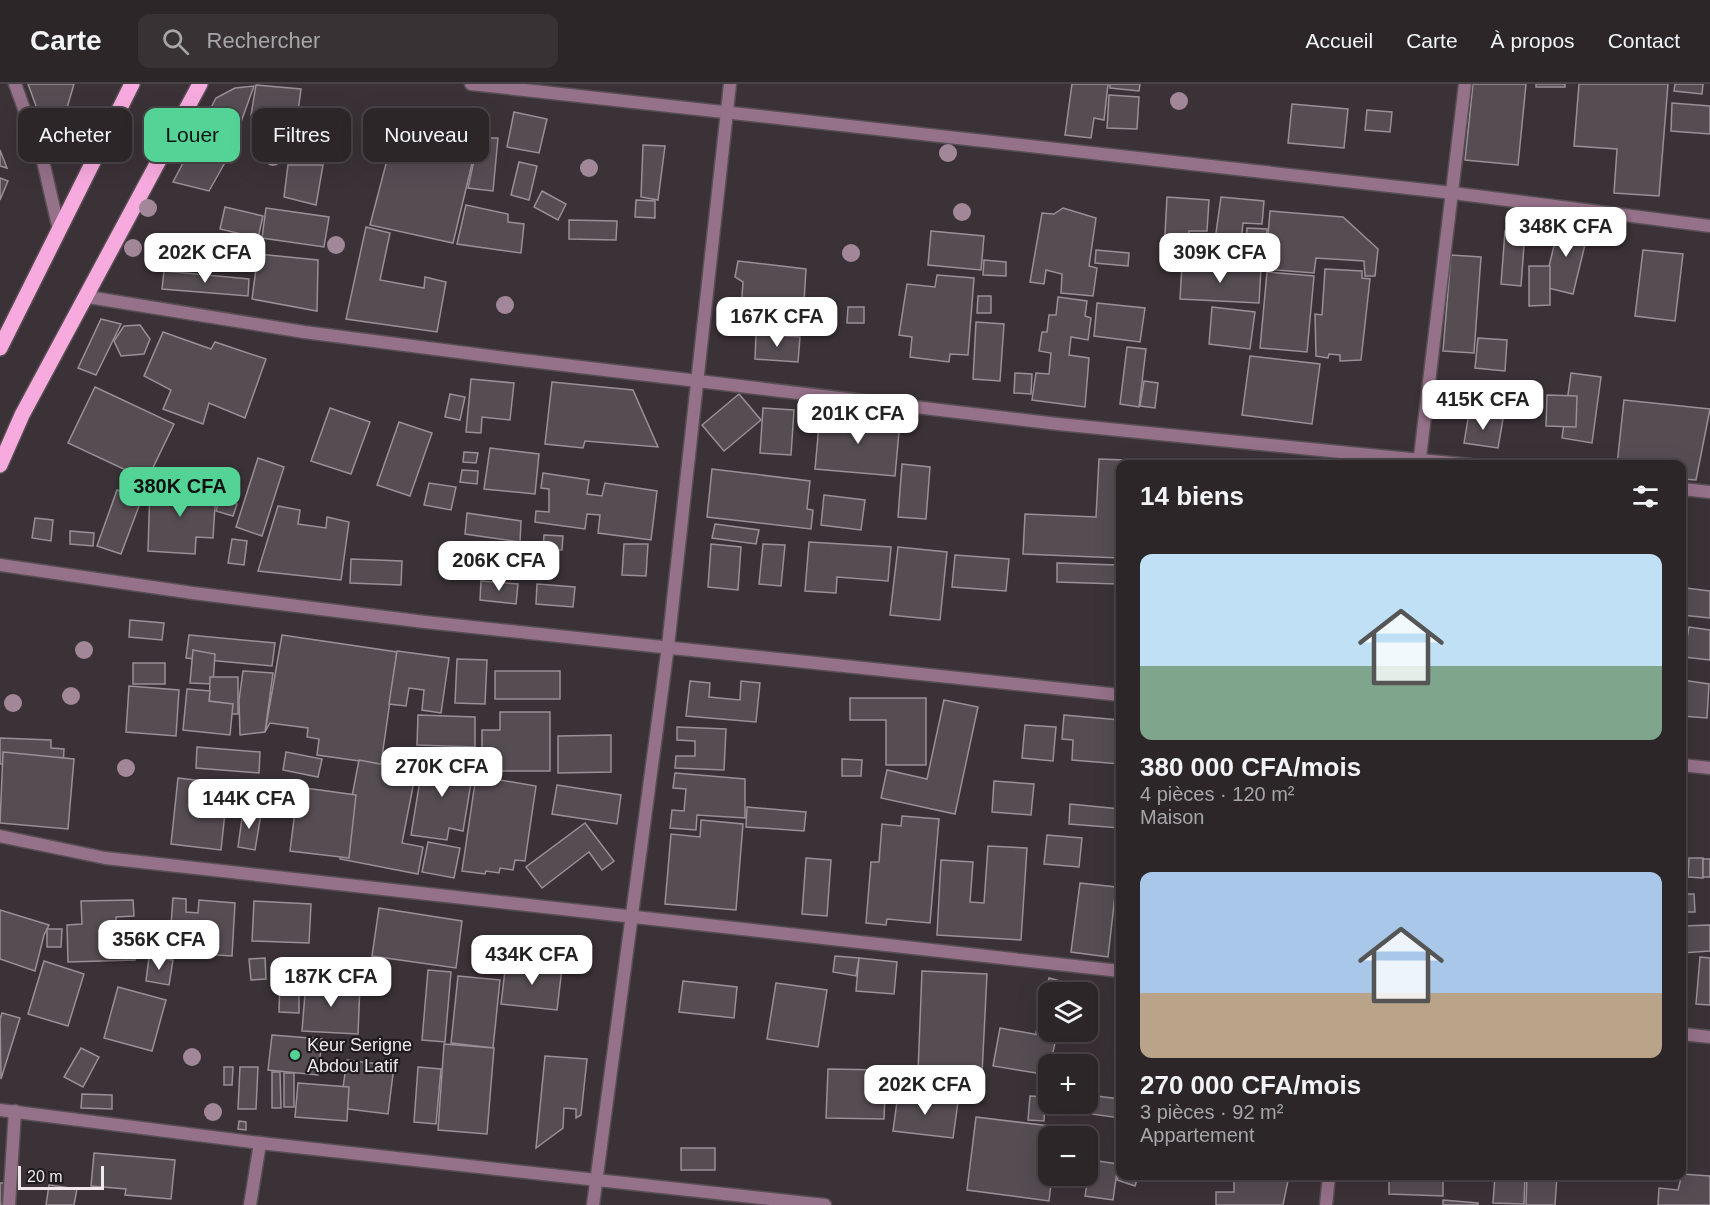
<!DOCTYPE html>
<html lang="fr">
<head>
<meta charset="utf-8">
<style>
	:root { --surface:#2c2629; --page:#383235; --text:#f1f3f6; --muted:#a6a5a8; --line:#484346; --accent:#54d396 }
	body { margin:0; font-family:Helvetica,sans-serif; background:var(--page); color:var(--text); height:100vh; display:flex; flex-direction:column; font-size:22px; white-space:nowrap }
	* { box-sizing:border-box; margin:0 }
	p { font-size:20px; color:var(--muted) }
	.icon { flex:none; width:33px; height:33px; fill:none; stroke:currentColor; stroke-width:2; stroke-linecap:round; stroke-linejoin:round }
	.map { position:relative; flex:1; overflow:hidden }
	.side { position:absolute; left:1116px; top:376px; width:570px; height:720px; display:flex; flex-direction:column; background:var(--surface); border-radius:12px; box-shadow:0 6px 24px #0002,0 0 0 2px var(--line) }
	.side>* { flex:none }
	.guide { position:absolute; left:18px; top:24px; width:570px; height:54px; display:flex; gap:12px }
	.tools { position:absolute; left:1038px; top:898px; display:grid; gap:12px }
	.tools a { display:grid; place-items:center; width:60px; height:60px; border-radius:12px; background:var(--surface); box-shadow:0 6px 24px #0002,0 0 0 2px var(--line); font-size:30px }
	.scale { position:absolute; left:18px; bottom:15px; width:86px; box-sizing:border-box; padding-left:6px; border:3px solid #eee8ec; border-top:0; font-size:16px; line-height:21px; white-space:nowrap; color:#eee8ec; -webkit-text-stroke:4px #1f1b1e; paint-order:stroke }
	.price { position:absolute; translate:-50% -51px; padding:0 14px; border-radius:12px; background:#fff; color:#222; font-size:20px; line-height:39px; filter:drop-shadow(0 2px 3px #0008) }
	.price::after { content:''; position:absolute; left:50%; top:36px; width:18px; height:14px; margin-left:-9px; background:inherit; clip-path:polygon(0 0,100% 0,50% 100%) }
	.price.current { background:var(--accent); color:#111 }
	ul { padding:0; list-style:none }
	li { display:grid; align-content:center; gap:12px; height:318px; padding:0 24px }
	li span { display:grid; place-items:center; height:186px; border-radius:12px; color:#555 }
	li>.icon { margin-inline-start:auto }
	span .icon { width:108px; height:108px; fill:#fffc; stroke-width:1 }
	li b { font-size:26px }
	h2 { display:flex; justify-content:space-between; align-items:center; height:72px; padding:0 24px; font-size:26px }
	.pill { padding:0 21px; border-radius:12px; background:var(--surface); box-shadow:0 6px 24px #0002,0 0 0 2px var(--line); font-size:21px; line-height:54px }
	.pill.current { background:var(--accent); color:#111 }
	header { display:flex; align-items:center; gap:36px; box-sizing:border-box; height:84px; padding:0 30px; background:var(--surface); border-bottom:2px solid var(--line) }
	header strong { font-size:28px }
	nav { display:flex; gap:33px; margin-inline-start:auto; font-size:21px }
	.search { width:420px; height:54px; background:var(--page); display:flex; align-items:center; gap:15px; box-sizing:border-box; padding:0 21px; border-radius:12px; color:var(--muted); font-size:22px }
	.map>svg:first-child { display:block }
	.building { fill:#564d53; stroke:#998f96; stroke-width:1.5 }
	.lines { fill:none; stroke-linecap:round; stroke-linejoin:round }
	.minor-casing { stroke:#584f54; stroke-width:15 }
	.primary-casing { stroke:#584f54; stroke-width:18 }
	.minor { stroke:#96718a; stroke-width:12 }
	.primary { stroke:#f7aade; stroke-width:15 }
	.tree { fill:#a28798 }
	.poi-dot { fill:#54d396; stroke:#1f1b1e; stroke-width:2 }
	.labels { text-anchor:middle; stroke-width:4.5; stroke-linejoin:round; paint-order:stroke }
	.poi-label { font-size:18px; fill:#eee8ec; stroke:#1f1b1e; text-anchor:start }
</style>
</head>
<body>
<header>
<strong>Carte</strong>
<div class="search"><svg class="icon" aria-label="search" viewBox="0 0 24 24"><circle cx="10" cy="10" r="6"/><path d="M15 15l6 6"/></svg>Rechercher</div>
<nav><a>Accueil</a><a>Carte</a><a>À propos</a><a>Contact</a></nav>
</header>
<div class="map">
<svg width="1710" height="1121" viewBox="0 0 1710 1121">
	<rect width="100%" height="100%" fill="#3b3237"/>
	<g class="building">
		<path d="M28 0H74L62 41H43Z"/>
		<path d="M1072 0H1108L1104 36 1094 34 1091 54 1065 51Z"/>
		<path d="M1110 0H1140L1139 7 1110 4Z"/>
		<path d="M1473 0H1526L1518 81 1465 76Z"/>
		<rect x="1536" y="0" width="29" height="3"/>
		<path d="M1579 0H1668L1659 112 1614 109 1617 65 1574 62Z"/>
		<path d="M1675 0H1703L1702 10 1674 7Z"/>
		<path d="M256 1 301 5 297 35 251 31Z"/>
		<path d="M254 2 228 74 192 60 216 14 235 4Z"/>
		<path d="M1109 11 1139 13 1137 45 1107 44Z"/>
		<path d="M1672 19 1710 22V50L1671 47Z"/>
		<path d="M1292 20 1348 25 1344 64 1288 59Z"/>
		<path d="M1367 26 1392 28 1390 48 1365 46Z"/>
		<path d="M514 28 547 35 539 69 507 63Z"/>
		<path d="M398 34 424 37 423 45 453 50V42L480 46 453 159 370 141Z"/>
		<path d="M479 54H498L493 107 468 104Z"/>
		<path d="M643 61 665 62 658 116 641 113Z"/>
		<path d="M192 62 227 75 209 107 173 98Z"/>
		<path d="M0 66 7 84 0 82Z"/>
		<path d="M519 78 537 82 529 116 511 111Z"/>
		<path d="M288 81H323L316 121 284 113Z"/>
		<path d="M0 94 8 97 0 116Z"/>
		<path d="M542 107 566 120 558 136 534 123Z"/>
		<path d="M1167 113 1209 116 1207 147H1189L1188 170 1164 169Z"/>
		<path d="M1221 113 1264 117 1262 140 1243 139 1241 158 1215 156Z"/>
		<path d="M636 116 655 117V134L635 133Z"/>
		<path d="M466 121 508 130V138L524 140 521 169 457 160Z"/>
		<path d="M225 123 263 132 258 154 220 145Z"/>
		<path d="M266 124 329 133 324 163 262 154Z"/>
		<path d="M1063 124 1096 134 1089 182 1097 184 1093 212 1061 209 1062 190 1046 186 1044 200 1030 198 1042 129 1054 130Z"/>
		<path d="M1270 127 1343 133 1378 165 1375 192H1365L1364 177 1316 174 1314 189 1265 185Z"/>
		<path d="M569 136 617 137 616 156 569 155Z"/>
		<path d="M1560 137 1589 144 1573 210 1544 203Z"/>
		<path d="M366 143 390 149 380 196 424 204 425 193 446 198 437 248 346 235Z"/>
		<path d="M1247 144 1267 145 1264 183 1244 182Z"/>
		<path d="M931 147 984 152 981 186 928 181Z"/>
		<path d="M1505 147 1525 148 1521 202 1501 200Z"/>
		<path d="M1096 166 1129 169 1128 182 1095 179Z"/>
		<path d="M1643 166 1683 170 1675 237 1635 232Z"/>
		<path d="M258 170 318 176 317 227 252 215Z"/>
		<path d="M1451 171 1481 173 1474 269 1443 267Z"/>
		<path d="M984 176 1006 178V192L983 191Z"/>
		<path d="M738 177 806 185 803 234 741 226 743 198 735 193Z"/>
		<path d="M1182 180 1261 184 1259 219 1180 215Z"/>
		<path d="M1529 182H1550V221L1529 222Z"/>
		<path d="M1325 185 1362 187V194L1370 195 1361 276 1340 277V271L1329 270 1328 274 1316 272 1315 230 1322 231Z"/>
		<path d="M164 187 249 195 248 212 162 205Z"/>
		<path d="M1267 188 1314 192 1307 268 1260 264Z"/>
		<path d="M937 191 974 194 968 271 950 270 949 278 910 273 912 253 899 251 907 200 935 203Z"/>
		<path d="M978 212H991V229H977Z"/>
		<path d="M1058 213 1087 217 1085 232 1091 234 1088 256 1071 253 1069 271 1089 274 1085 323 1032 316 1036 289 1049 290 1051 269 1039 267 1042 248H1047L1049 231H1056Z"/>
		<path d="M1097 219 1145 224 1140 258 1094 252Z"/>
		<path d="M820 221 835 222 833 248 819 247Z"/>
		<path d="M848 223H864V239H847Z"/>
		<path d="M1212 223 1255 228 1250 265 1209 260Z"/>
		<path d="M101 235 121 240 96 291 78 284Z"/>
		<path d="M976 238 1004 240 1000 297 973 295Z"/>
		<path d="M140 241 150 255 144 270 121 272 114 257 124 242Z"/>
		<path d="M163 248 211 265 215 258 266 275 245 334 209 319 203 340 163 325 171 306 144 292Z"/>
		<path d="M756 250 800 253 798 278 755 275Z"/>
		<path d="M1478 254 1507 256 1505 287 1475 284Z"/>
		<path d="M1127 263 1146 265 1139 323 1120 320Z"/>
		<path d="M1250 272 1320 280 1312 340 1242 331Z"/>
		<path d="M1015 289 1032 290 1031 310 1014 309Z"/>
		<path d="M1571 289 1601 293 1592 359 1562 354Z"/>
		<path d="M471 295 514 299 510 336 482 333 481 349 466 348Z"/>
		<path d="M1144 297 1158 299 1155 324 1140 322Z"/>
		<path d="M552 298 633 306 658 363 585 357 583 364 545 360Z"/>
		<path d="M95 303 174 340 147 396 68 359Z"/>
		<path d="M450 310 465 313 460 336 445 333Z"/>
		<path d="M739 310 761 336 724 367 702 341Z"/>
		<path d="M1547 311 1577 312 1576 343 1546 342Z"/>
		<path d="M1624 316 1710 325 1696 396 1682 395V381H1617Z"/>
		<path d="M330 324 370 338 351 390 311 377Z"/>
		<path d="M763 324 794 326 791 371 760 369Z"/>
		<path d="M1469 329 1503 335 1498 364 1464 359Z"/>
		<path d="M820 330 900 337 895 392 815 385Z"/>
		<path d="M399 338 432 349 410 412 377 401Z"/>
		<path d="M490 364 539 370 535 410 484 405Z"/>
		<path d="M464 368 478 369 476 379 463 378Z"/>
		<path d="M258 374 284 383 262 452 236 443Z"/>
		<path d="M1099 375 1125 376 1124 381H1120V474L1023 470 1025 430 1096 433Z"/>
		<path d="M1144 376 1164 379V381H1143Z"/>
		<path d="M902 380 930 383 926 435 898 433Z"/>
		<path d="M712 385 810 397 807 425 813 426 811 445 707 433Z"/>
		<path d="M462 386 478 387 477 400 460 398Z"/>
		<path d="M543 389 589 396 587 410 602 412 605 399 657 407 651 456 598 449 600 431 587 430 585 445 535 438 536 427 549 428V405L541 404Z"/>
		<path d="M429 399 456 403 451 426 424 421Z"/>
		<path d="M150 402 216 406 213 454 196 453 195 470 148 467Z"/>
		<path d="M117 406 142 414 121 470 97 462Z"/>
		<path d="M824 411 865 416 861 446 821 441Z"/>
		<path d="M220 414 237 420 233 432 216 427Z"/>
		<path d="M278 422 300 426 298 440 326 444 327 433 349 438 341 496 258 487Z"/>
		<path d="M467 429 521 437 520 458 465 450Z"/>
		<path d="M35 434 53 436 51 457 32 454Z"/>
		<path d="M715 440 759 446 756 460 712 454Z"/>
		<path d="M70 447 94 449 93 462 70 460Z"/>
		<path d="M544 451 563 452 562 466 543 465Z"/>
		<path d="M232 455 247 457 244 481 228 479Z"/>
		<path d="M809 458 891 463 888 497 837 493 836 509 805 507Z"/>
		<path d="M624 460H648L646 492 622 491Z"/>
		<path d="M711 460 741 463 738 506 708 503Z"/>
		<path d="M763 460 785 461 781 502 759 500Z"/>
		<path d="M898 463 947 468 940 536 890 531Z"/>
		<path d="M955 471 1009 475 1006 507 952 503Z"/>
		<path d="M351 475 402 477 401 501 350 499Z"/>
		<path d="M1057 479 1117 481V500L1057 498Z"/>
		<path d="M481 497 518 500 516 520 480 516Z"/>
		<path d="M537 500 575 503 573 523 536 520Z"/>
		<path d="M1686 504 1710 507V534L1682 531Z"/>
		<path d="M130 536 164 539 162 556 129 553Z"/>
		<path d="M1689 543 1710 546V576L1684 573Z"/>
		<path d="M189 551 275 559 272 582 186 574Z"/>
		<path d="M282 551 397 568 381 680 317 671 319 655 307 653 308 644 270 639 265 648Z"/>
		<path d="M193 566 215 570 213 600 190 599Z"/>
		<path d="M397 567 449 574 441 629 422 626 424 606 409 604 406 622 389 620Z"/>
		<path d="M457 575 487 576 485 620 455 619Z"/>
		<rect x="133" y="579" width="32" height="21"/>
		<path d="M243 587 273 589 265 648 240 651 239 616Z"/>
		<rect x="495" y="587" width="65" height="28"/>
		<path d="M210 593H238V630H209Z"/>
		<path d="M1682 596 1709 600 1707 634 1682 632Z"/>
		<path d="M690 597 710 599 709 613 740 616 741 597 760 599 756 638 686 632Z"/>
		<path d="M129 602 179 606 176 652 126 648Z"/>
		<path d="M187 605 210 607 209 617 233 620 230 651 183 646Z"/>
		<path d="M850 614H926V681H886V636H850Z"/>
		<path d="M944 616 978 623 955 730 881 714 887 686 927 695Z"/>
		<path d="M500 628H550V687H499V672H482V646H500Z"/>
		<path d="M418 631 475 633V663L417 661Z"/>
		<path d="M1064 631 1120 636V680L1072 676 1073 656 1062 655Z"/>
		<path d="M1025 641 1056 643 1053 677 1022 674Z"/>
		<path d="M677 643 726 645 724 686 675 684 676 672H695V657L677 656Z"/>
		<path d="M611 651V688L558 689V652Z"/>
		<path d="M0 654 51 656V664L64 665 63 684 0 680Z"/>
		<path d="M197 663 260 668 259 689 196 684Z"/>
		<path d="M3 668 74 675 68 745 0 739Z"/>
		<path d="M286 668 322 675 318 693 283 686Z"/>
		<path d="M424 672 474 681 463 747 449 744 447 756 411 751Z"/>
		<path d="M842 675 862 676 861 692H842Z"/>
		<path d="M359 676 416 687 402 759 423 763 418 790 340 775Z"/>
		<path d="M675 689 745 695V734L697 731 696 746 670 744 672 726 684 727 686 705 673 704Z"/>
		<path d="M476 692 536 702 525 777 515 776 513 786 500 784 499 789 486 787 485 790 462 787Z"/>
		<path d="M178 694 228 700 221 766 171 760Z"/>
		<path d="M994 697 1034 700 1031 731 992 728Z"/>
		<path d="M557 701 621 711 617 740 552 730Z"/>
		<path d="M298 703 356 711 349 774 290 767Z"/>
		<path d="M1070 720 1120 725V744L1069 740Z"/>
		<path d="M747 723 806 728 804 747 746 743Z"/>
		<path d="M243 727 261 730 255 766 238 763Z"/>
		<path d="M902 732 939 735 930 839 887 835 886 841 866 839 871 778H879L882 740 901 742Z"/>
		<path d="M701 736 743 740 736 826 665 820 671 750 700 753Z"/>
		<path d="M585 739 614 777 602 786 589 768 542 804 526 783Z"/>
		<path d="M1047 751 1082 754 1079 783 1044 780Z"/>
		<path d="M428 758 460 764 454 794 422 788Z"/>
		<path d="M988 762 1027 764 1021 856 937 851 941 776 973 778 970 818 984 819Z"/>
		<path d="M806 774 831 776 827 832 802 830Z"/>
		<path d="M1689 774H1703V794L1688 793Z"/>
		<rect x="1703" y="775" width="7" height="18"/>
		<path d="M1080 799 1116 803 1108 873 1071 868Z"/>
		<path d="M1682 810H1694L1695 828H1682Z"/>
		<path d="M173 814 186 815V828L198 829 199 816 235 819 232 872 169 868Z"/>
		<path d="M133 816 134 832 116 833V845H134L135 876 68 878 67 841 82 840 81 817Z"/>
		<path d="M254 817 311 820 309 859 252 857Z"/>
		<path d="M379 824 462 837 456 884 372 872Z"/>
		<path d="M0 826 49 841 44 851 35 887 0 875Z"/>
		<path d="M1119 836H1120V869L1115 868Z"/>
		<path d="M1710 841V867L1682 869V842Z"/>
		<path d="M47 845H62L61 863H47Z"/>
		<path d="M835 872 859 874 856 892 833 888Z"/>
		<path d="M149 873 173 876 169 901 146 897Z"/>
		<path d="M1700 873 1710 874V921L1696 920Z"/>
		<path d="M265 874 266 895 251 896 249 875Z"/>
		<path d="M859 874 897 878 894 910 856 907Z"/>
		<path d="M44 877 84 890 68 942 28 930Z"/>
		<path d="M506 878 562 884 557 926 501 920Z"/>
		<path d="M428 886 451 888 445 958 422 956Z"/>
		<path d="M922 887 987 890 982 990 918 988Z"/>
		<path d="M458 892 500 896 493 964 451 959Z"/>
		<path d="M1049 894 1068 899 1065 909H1048V948H1057L1056 954 1036 949Z"/>
		<path d="M280 895 299 896V929L279 928Z"/>
		<path d="M306 897 360 900 358 950 302 947Z"/>
		<path d="M683 897 737 903 734 934 679 928Z"/>
		<path d="M776 899 827 906 818 963 767 955Z"/>
		<path d="M118 903 166 916 152 967 104 954Z"/>
		<path d="M2 929 20 934 1 995 0 935Z"/>
		<path d="M1000 944 1056 954 1048 991 993 982Z"/>
		<path d="M272 951 322 955 318 991 268 986Z"/>
		<path d="M444 960 494 964 487 1050 438 1046Z"/>
		<path d="M81 964 99 973 83 1003 64 993Z"/>
		<path d="M545 972 587 975 581 1031 576 1034V1025L564 1024 563 1044 536 1064Z"/>
		<path d="M347 976 394 982 388 1030 340 1024Z"/>
		<path d="M224 983H233L232 1001H224Z"/>
		<path d="M240 983H258L256 1025H238Z"/>
		<path d="M418 983 441 985 436 1040 414 1038Z"/>
		<path d="M828 985 886 986 884 1035 826 1034Z"/>
		<path d="M272 988H280L281 1024H272Z"/>
		<rect x="284" y="989" width="10" height="34"/>
		<path d="M298 999 349 1003 347 1037 295 1033Z"/>
		<path d="M82 1010 112 1011V1025L81 1024Z"/>
		<path d="M898 1010 958 1018 953 1054 893 1047Z"/>
		<path d="M1088 1011 1120 1015V1034L1056 1025 1057 1020H1088Z"/>
		<path d="M1030 1012 1045 1013 1044 1037 1028 1036Z"/>
		<path d="M976 1033 1058 1043 1057 1053H1048V1092H1052L1049 1117 967 1106Z"/>
		<path d="M239 1037 246 1038V1046L238 1045Z"/>
		<rect x="681" y="1064" width="34" height="22"/>
		<path d="M94 1069 175 1076 171 1115 125 1111 126 1105 91 1102Z"/>
		<path d="M1091 1076 1118 1080 1113 1116 1085 1112Z"/>
		<path d="M1120 1086V1092H1138L1135 1102 1117 1096Z"/>
		<path d="M1682 1090 1710 1092V1121H1658L1659 1104 1678 1106Z"/>
		<path d="M1234 1092H1289L1283 1121H1216V1108H1234Z"/>
		<path d="M1389 1092H1443V1112L1389 1110Z"/>
		<path d="M1495 1092H1525L1524 1120 1493 1119Z"/>
		<path d="M1527 1092H1557L1555 1121H1526Z"/>
		<path d="M1654 1092H1669L1668 1097 1653 1096Z"/>
		<path d="M0 1099H5L2 1121H0Z"/>
		<path d="M49 1101 77 1105 74 1121H46Z"/>
		<path d="M1443 1116 1478 1119V1121H1443Z"/>
	</g>
	<g class="lines">
		<g class="minor-casing">
			<g id="minor">
				<path d="M15 0 43 77 59 146"/>
				<path d="M471 0 1453 109 1710 142"/>
				<path d="M88 213 304 248 505 274 1058 340 1471 381"/>
				<path d="M1419 381 1465 0"/>
				<path d="M1682 405 1710 408"/>
				<path d="M0 481 193 509 425 538 1120 611"/>
				<path d="M1682 681 1710 684"/>
				<path d="M0 752 105 774 1120 887"/>
				<path d="M1682 950 1710 953"/>
				<path d="M0 1026 260 1059 825 1121"/>
				<path d="M9 1121 15 1027"/>
				<path d="M250 1121 260 1059"/>
				<path d="M593 1121 668 562 730 0"/>
				<path d="M1326 1121 1329 1092"/>
			</g>
		</g>
		<g class="primary-casing">
			<g id="primary">
				<path d="M0 264 132 0"/>
				<path d="M0 381 22 331 200 0"/>
			</g>
		</g>
		<use href="#minor" class="minor"/>
		<use href="#primary" class="primary"/>
	</g>
	<g class="tree">
		<circle cx="1179" cy="17" r="9"/>
		<circle cx="332" cy="65" r="9"/>
		<circle cx="948" cy="69" r="9"/>
		<circle cx="273" cy="73" r="9"/>
		<circle cx="589" cy="84" r="9"/>
		<circle cx="148" cy="124" r="9"/>
		<circle cx="962" cy="128" r="9"/>
		<circle cx="336" cy="161" r="9"/>
		<circle cx="133" cy="164" r="9"/>
		<circle cx="851" cy="169" r="9"/>
		<circle cx="505" cy="221" r="9"/>
		<circle cx="84" cy="566" r="9"/>
		<circle cx="71" cy="612" r="9"/>
		<circle cx="13" cy="619" r="9"/>
		<circle cx="126" cy="684" r="9"/>
		<circle cx="192" cy="973" r="9"/>
		<circle cx="213" cy="1028" r="9"/>
	</g>
	<circle class="poi-dot" cx="295" cy="971" r="6"/>
	<g class="labels">
		<g class="poi-label">
			<text x="307" y="967">Keur Serigne<tspan x="307" dy="21">Abdou Latif</tspan></text>
		</g>
	</g>
</svg>
<div class="tools">
<a><svg class="icon" aria-label="layers" viewBox="0 0 24 24"><path d="M12 4l9 5-9 5-9-5zM3 14l9 5 9-5"/></svg></a>
<a>+</a>
<a>−</a>
</div>
<div class="scale">20 m</div>
<b class="price" style="left:1566px;top:174px">348K CFA</b>
<b class="price" style="left:205px;top:200px">202K CFA</b>
<b class="price" style="left:1220px;top:200px">309K CFA</b>
<b class="price" style="left:777px;top:264px">167K CFA</b>
<b class="price" style="left:1483px;top:347px">415K CFA</b>
<b class="price" style="left:858px;top:361px">201K CFA</b>
<b class="price current" style="left:180px;top:434px">380K CFA</b>
<b class="price" style="left:499px;top:508px">206K CFA</b>
<b class="price" style="left:442px;top:714px">270K CFA</b>
<b class="price" style="left:249px;top:746px">144K CFA</b>
<b class="price" style="left:159px;top:887px">356K CFA</b>
<b class="price" style="left:532px;top:902px">434K CFA</b>
<b class="price" style="left:331px;top:924px">187K CFA</b>
<b class="price" style="left:925px;top:1032px">202K CFA</b>
<div class="guide">
<a class="pill">Acheter</a>
<a class="pill current">Louer</a>
<a class="pill">Filtres</a>
<a class="pill">Nouveau</a>
</div>
<section class="side">
<h2>14 biens<svg class="icon" aria-label="filters" viewBox="0 0 24 24"><path d="M4 7h16M4 17h16"/><circle cx="9" cy="7" r="2"/><circle cx="15" cy="17" r="2"/></svg></h2>
<ul>
<li><span style="background:linear-gradient(#bfe0f5 60%,#7fa58c 0)"><svg class="icon" aria-label="home" viewBox="0 0 24 24"><path d="M3 11l9-7 9 7M6 9v11h12V9"/></svg></span><div><b>380 000 CFA/mois</b><p>4 pièces · 120 m²</p><p>Maison</p></div></li>
<li><span style="background:linear-gradient(#a9c7e8 65%,#b9a48a 0)"><svg class="icon" aria-label="home" viewBox="0 0 24 24"><path d="M3 11l9-7 9 7M6 9v11h12V9"/></svg></span><div><b>270 000 CFA/mois</b><p>3 pièces · 92 m²</p><p>Appartement</p></div></li>
</ul>
</section>
</div>
</body>
</html>
